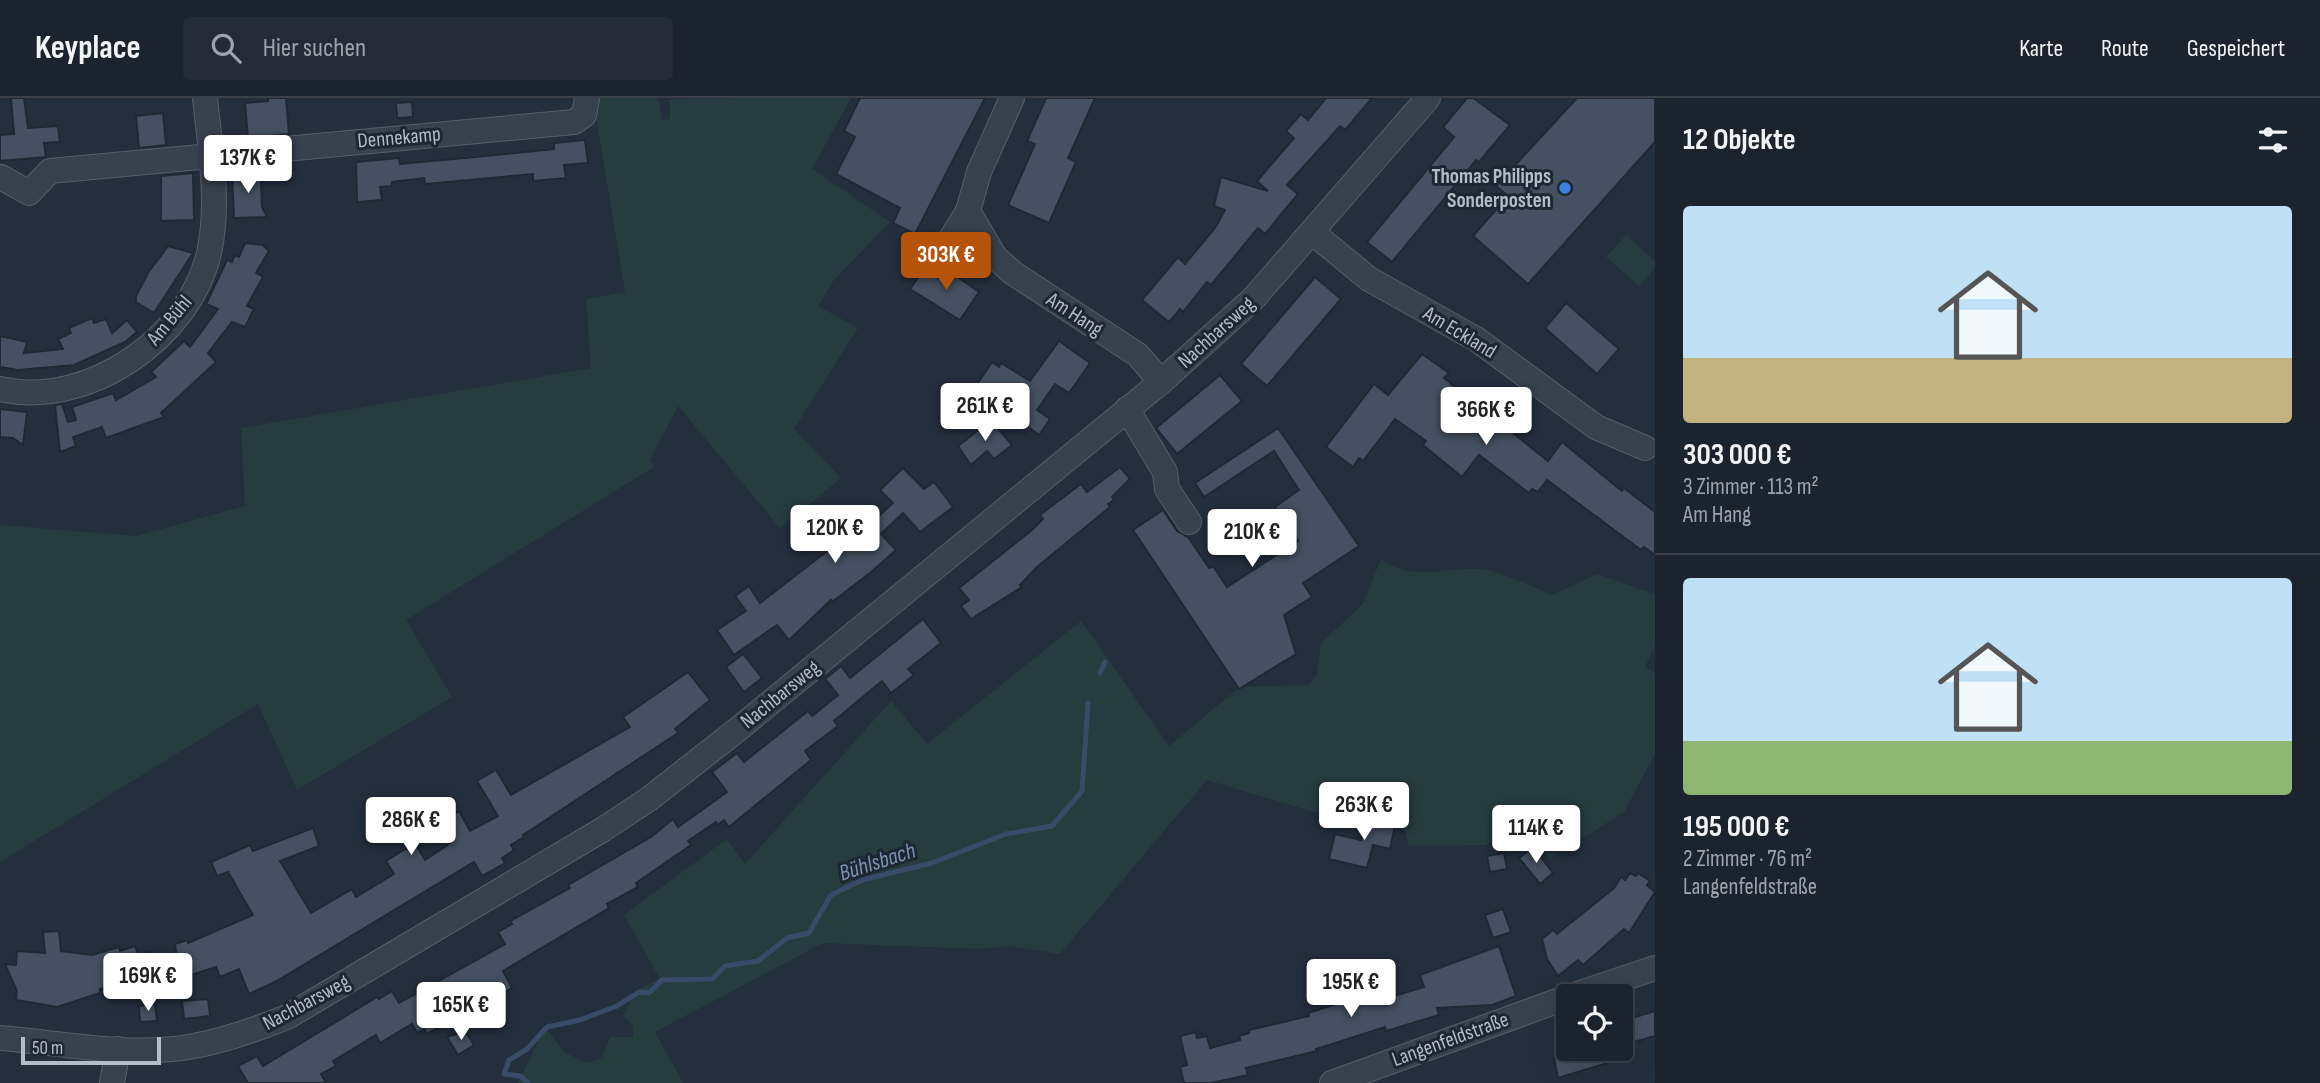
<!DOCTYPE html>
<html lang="de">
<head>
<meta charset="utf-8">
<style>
	:root { --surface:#1b232e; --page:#242b36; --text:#f1f3f6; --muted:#a0a4aa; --line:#39404a; --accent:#b45309 }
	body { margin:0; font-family:"Sofia Sans Condensed",sans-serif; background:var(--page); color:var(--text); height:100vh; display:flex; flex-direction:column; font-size:26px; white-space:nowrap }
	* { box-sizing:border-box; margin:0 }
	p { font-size:23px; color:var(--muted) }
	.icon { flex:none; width:38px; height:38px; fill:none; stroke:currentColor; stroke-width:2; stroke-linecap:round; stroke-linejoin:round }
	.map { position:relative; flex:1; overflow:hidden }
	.side { display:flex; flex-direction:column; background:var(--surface); width:665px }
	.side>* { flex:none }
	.buttons { position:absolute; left:1556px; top:886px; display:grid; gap:14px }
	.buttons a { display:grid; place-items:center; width:77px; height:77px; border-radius:7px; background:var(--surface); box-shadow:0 7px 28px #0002,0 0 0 2px var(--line); font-size:35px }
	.scale { position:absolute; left:21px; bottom:18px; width:140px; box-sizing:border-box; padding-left:7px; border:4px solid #b4bcc9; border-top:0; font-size:19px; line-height:24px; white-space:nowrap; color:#b4bcc9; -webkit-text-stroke:5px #1d2633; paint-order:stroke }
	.price { position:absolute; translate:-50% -60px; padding:0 16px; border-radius:7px; background:#fff; color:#222; font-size:23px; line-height:46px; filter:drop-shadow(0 2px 4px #0008) }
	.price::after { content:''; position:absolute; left:50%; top:42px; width:21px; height:16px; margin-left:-10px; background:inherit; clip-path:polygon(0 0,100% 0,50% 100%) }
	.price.selected { background:var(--accent); color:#fff }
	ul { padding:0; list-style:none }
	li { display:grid; align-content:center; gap:14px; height:371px; padding:0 28px }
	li+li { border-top:2px solid var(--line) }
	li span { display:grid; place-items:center; height:217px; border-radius:7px; color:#555 }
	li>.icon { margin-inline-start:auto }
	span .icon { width:126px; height:126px; fill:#fffc; stroke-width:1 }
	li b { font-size:30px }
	h2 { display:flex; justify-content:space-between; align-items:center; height:84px; padding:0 28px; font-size:30px }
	header { display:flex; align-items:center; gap:42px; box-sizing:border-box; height:98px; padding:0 35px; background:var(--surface); border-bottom:2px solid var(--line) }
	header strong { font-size:33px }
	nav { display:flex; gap:38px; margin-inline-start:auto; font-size:24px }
	.search { width:490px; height:63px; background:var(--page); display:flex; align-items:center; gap:18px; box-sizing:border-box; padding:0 24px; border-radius:7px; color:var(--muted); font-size:26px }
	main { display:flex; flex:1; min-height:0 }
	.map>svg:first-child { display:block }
	.green { fill:#263c3f }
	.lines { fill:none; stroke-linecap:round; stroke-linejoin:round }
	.stream { stroke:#394c67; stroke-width:5 }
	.building { fill:#455162; stroke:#1f2835; stroke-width:2 }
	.minor-casing { stroke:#565f6c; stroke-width:26 }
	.minor { stroke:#38414e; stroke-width:24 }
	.shop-dot { fill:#3f7fe0; stroke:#1d2633; stroke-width:2.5 }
	.labels { text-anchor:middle; stroke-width:6; stroke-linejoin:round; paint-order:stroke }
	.street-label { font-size:21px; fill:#b4bcc9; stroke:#1d2633 }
	.poi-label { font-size:21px; font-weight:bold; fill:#b4bcc9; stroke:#1d2633; text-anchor:end }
	.water-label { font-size:23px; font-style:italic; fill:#7c92b1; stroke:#1d2633 }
</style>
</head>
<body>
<header>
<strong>Keyplace</strong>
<div class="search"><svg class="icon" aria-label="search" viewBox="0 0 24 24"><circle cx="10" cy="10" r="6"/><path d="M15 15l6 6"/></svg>Hier suchen</div>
<nav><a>Karte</a><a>Route</a><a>Gespeichert</a></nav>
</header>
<main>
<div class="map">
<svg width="1655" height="985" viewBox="0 0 1655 985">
	<rect width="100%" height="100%" fill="#242f3e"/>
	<g class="green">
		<path d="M593 0H658L662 22 670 21V1L851 0 812 71 890 124 834 182 818 208 858 230 794 331 841 380 780 430 678 308 650 362 654 369 406 522 452 599 297 692 258 606 0 764V427L136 438 245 408 241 330 591 270 586 201 625 194Z"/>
		<path d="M1626 137 1655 163V170L1639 188 1606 159Z"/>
		<path d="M1381 461C1414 485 1444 468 1481 471 1501 473 1533 489 1552 497L1597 476 1655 496V547L1645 569 1655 575V656L1624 714 1550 761 1517 724 1486 747 1409 748 1400 710 1336 697 1331 719 1207 682 1060 856 1010 848 979 851 823 845 655 934 683 985H518L545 929 564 954 586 965 601 960 610 939H633V927L623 919 634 894 660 881 624 817 727 741 745 766 891 603 927 646 1081 523 1169 648 1240 589 1308 587 1317 576 1321 545 1363 506Z"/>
	</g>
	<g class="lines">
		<g class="stream">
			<path d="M1100 575 1105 564"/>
			<path d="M528 985 520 978 504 976 509 962 527 951 547 929 580 922 617 908 639 894 649 895 662 882 712 881 725 868 758 863 787 840 809 835 831 797 862 782 932 765 1006 736 1052 728 1082 693 1088 605"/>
		</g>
	</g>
	<g class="building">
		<path d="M11 0H24L28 30 58 28 60 44 44 45 46 59 0 63V37L14 36Z"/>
		<path d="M268 0H286L289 36 248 40 245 5 268 3Z"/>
		<path d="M860 0H985L915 136 893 125 900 110 836 76 855 39 844 33Z"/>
		<path d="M1046 0H1095L1068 60 1076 64 1049 125 1008 107 1035 46 1027 43Z"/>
		<path d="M1326 0H1372L1345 32 1340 28 1287 87 1298 96 1265 136 1258 130 1211 187 1207 184 1183 214 1180 211 1169 224 1142 202 1178 159 1185 166 1215 130 1225 112 1214 108 1221 79 1268 93 1257 83 1294 40 1286 33 1301 16 1308 22Z"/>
		<path d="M1467 0H1473L1510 27 1479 64 1476 62 1392 164 1367 144 1454 39 1443 29Z"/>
		<path d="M1577 0H1655V44L1528 186 1473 138 1508 98 1496 88Z"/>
		<path d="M412 4 413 19 397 20 396 5Z"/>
		<path d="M163 15 166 47 139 50 136 18Z"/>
		<path d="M585 42 588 65 564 67 566 80 533 83V76L425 86 424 80 392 84V88L380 89 382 102 357 104 356 64 399 60 400 66 465 60 554 51V45Z"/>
		<path d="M193 75 194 122 161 123V78Z"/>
		<path d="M268 75 261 85 262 109 267 119 234 120 232 76Z"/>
		<path d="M245 145 263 147 269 153 256 175 263 179 247 208 254 211 245 229 232 224 208 255 216 264 161 315 164 319 106 340 102 329 73 339 76 348 60 354 55 307 62 306 68 324 76 322 72 309 113 295 116 302 156 279 151 274 184 243 190 249 218 211 206 206 227 162 232 164 235 157 239 159Z"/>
		<path d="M168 148 193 155 154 215 136 204V198L148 175Z"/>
		<path d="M925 170 938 180 945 170 979 194 960 222 910 191Z"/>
		<path d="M1315 179 1341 201 1267 288 1241 266Z"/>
		<path d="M1566 205 1619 251 1597 276 1545 230Z"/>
		<path d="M92 220 94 225 106 221 112 235 127 222 137 234 125 244 74 267 18 272 0 269V238L27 244 24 255 63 251 58 241 71 235 69 230Z"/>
		<path d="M1059 243 1090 265 1069 295 1055 286 1037 312 1050 321 1039 337 978 291 981 287 978 285 992 264 999 269 1001 265 1030 283Z"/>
		<path d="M1422 256 1449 275 1444 280 1548 363 1562 344 1622 393 1624 390 1655 414V457L1644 449 1641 452 1547 382 1538 394 1532 391 1529 395 1479 357 1462 379 1423 347 1426 343 1395 321 1363 363 1359 360 1353 369 1326 349 1374 286 1388 297Z"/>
		<path d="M1220 277 1242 303 1177 356 1156 330Z"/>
		<path d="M0 311 27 314 23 347 13 340 0 339Z"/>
		<path d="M991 322 1012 347 994 361 987 353 971 367 958 348Z"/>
		<path d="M1278 330 1359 448 1303 485 1312 499 1284 517 1296 556 1239 591 1133 432 1163 412 1177 433 1188 439 1209 470 1213 468 1227 489 1298 443 1275 409 1299 392 1274 353 1204 399 1195 385Z"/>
		<path d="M1120 369 1130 381 1112 399 1114 402 1108 406 1110 409 1037 469 1020 487 1022 489 971 521 961 508 969 502 959 490 1032 432 1043 421 1040 417 1053 407 1081 386 1087 394Z"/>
		<path d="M903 370 924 391 934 384 953 409 920 434 903 415 881 436 896 452 870 475 832 504 831 502 789 542 777 527 734 557 717 532 746 513 735 498 749 488 760 505 835 447 828 440 859 412 871 425 893 405 880 392Z"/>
		<path d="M923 521 941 545 908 571 914 577 891 595 882 583 834 623 838 628 805 653 811 662 729 729 724 722 718 727 716 724 688 743 691 747 636 785 638 789 607 806 609 810 503 873 512 890 427 936 424 931 417 935 412 926 380 945 376 937 333 963 336 968 321 976 326 985H248L238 968 257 958 263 968 377 899 379 901 392 893 399 905 505 846 498 834 512 826 510 823 570 790 568 787 651 739 673 721 678 729 727 694 712 674 737 655 744 664 808 613 812 618 838 597 825 581 841 568 850 580Z"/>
		<path d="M743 556 762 580 744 594 726 569Z"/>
		<path d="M688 574 710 602 675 631 678 635 523 737 524 739 511 747 514 752 502 760 505 765 482 778 474 764 275 884 249 896 239 871 220 879 216 869 179 881 175 846 188 842V845L253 817 228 774 217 778 211 764 250 747 253 753 313 730 319 748 280 763 311 815 352 791 356 799 394 776 386 763 415 745 425 762 452 744 440 724 459 713 470 733 498 718 477 683 496 672 511 697 630 629 623 619Z"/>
		<path d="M1368 716 1396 723 1390 751 1373 747 1367 770 1329 761 1335 736 1361 742Z"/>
		<path d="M1533 749 1553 775 1540 786 1519 760Z"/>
		<path d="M1504 755 1507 771 1490 774 1487 758Z"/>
		<path d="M1630 775 1636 778 1638 775 1650 783 1647 787 1655 794 1629 835 1624 831 1583 867 1578 862 1558 878 1547 861 1542 841 1553 832 1557 836 1614 790 1621 779 1625 782Z"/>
		<path d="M1503 811 1511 834 1493 840 1485 817Z"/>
		<path d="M59 833 61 853 92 857 119 849 120 853 135 848 139 858 151 854 153 877 100 891V895L57 909 16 902 17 893 5 866 16 867 17 853 45 855 43 834Z"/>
		<path d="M1499 848 1516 898 1492 907 1437 910 1439 917 1386 933 1385 929 1316 951 1317 953 1246 970 1248 977 1211 985H1184L1180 969 1187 967 1180 938 1196 934 1197 940 1207 938 1210 950 1240 942 1239 938 1249 935V932L1309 918 1308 915 1355 900 1354 895 1372 889 1377 903 1424 889 1420 877Z"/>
		<path d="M208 901 210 918 184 921 182 903Z"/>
		<path d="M155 906 157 923 140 924 139 908Z"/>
		<path d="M1655 913V938L1631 945 1625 922Z"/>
		<path d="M465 933 474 947 458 957 447 939Z"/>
		<path d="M1565 950H1610L1614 963 1558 980 1554 960 1567 957Z"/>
	</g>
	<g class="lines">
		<g class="minor-casing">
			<g id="minor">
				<path d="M1 79 29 95 50 73 574 24 584 17 587 0"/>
				<path d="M968 113 995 159 1013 175 1138 257 1161 284"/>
				<path d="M1313 135 1369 181 1476 241 1596 329 1645 350"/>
				<path d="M942 155 968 113 979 74 1012 0"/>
				<path d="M0 291C88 311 189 240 209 155 220 105 210 50 205 0"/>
				<path d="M1127 311 1165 374 1167 391 1189 424"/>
				<path d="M1571 898 1655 870"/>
				<path d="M0 940C63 945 131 960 194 948 227 942 257 931 287 919L602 732 649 701 737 632 1161 284 1253 201 1428 0"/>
				<path d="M112 985 118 951"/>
				<path d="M1332 985 1568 899"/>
			</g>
		</g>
		<use href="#minor" class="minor"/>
	</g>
	<circle class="shop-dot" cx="1565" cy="90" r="7"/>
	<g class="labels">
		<g class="street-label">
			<text transform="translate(399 39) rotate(-5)" y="7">Dennekamp</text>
			<text transform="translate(1075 216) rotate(33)" y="7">Am Hang</text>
			<text transform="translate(169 222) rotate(-50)" y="7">Am Bühl</text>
			<text transform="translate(1216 234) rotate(-42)" y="7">Nachbarsweg</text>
			<text transform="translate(1460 234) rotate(31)" y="7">Am Eckland</text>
			<text transform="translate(780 596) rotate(-39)" y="7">Nachbarsweg</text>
			<text transform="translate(306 904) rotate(-28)" y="7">Nachbarsweg</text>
			<text transform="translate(1450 941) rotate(-20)" y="7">Langenfeldstraße</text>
		</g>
		<g class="poi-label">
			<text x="1551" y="85">Thomas Philipps<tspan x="1551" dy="24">Sonderposten</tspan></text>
		</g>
		<g class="water-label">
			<text transform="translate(877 763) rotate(-18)" y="8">Bühlsbach</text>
		</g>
	</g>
</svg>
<div class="buttons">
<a><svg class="icon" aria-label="locate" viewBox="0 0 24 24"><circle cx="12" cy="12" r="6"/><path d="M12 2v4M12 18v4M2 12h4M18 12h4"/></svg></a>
</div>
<div class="scale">50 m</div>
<b class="price" style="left:248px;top:97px">137K €</b>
<b class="price selected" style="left:946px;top:194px">303K €</b>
<b class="price" style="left:985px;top:345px">261K €</b>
<b class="price" style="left:1486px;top:349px">366K €</b>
<b class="price" style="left:835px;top:467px">120K €</b>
<b class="price" style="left:1252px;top:471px">210K €</b>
<b class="price" style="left:1364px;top:744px">263K €</b>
<b class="price" style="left:411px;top:759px">286K €</b>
<b class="price" style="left:1536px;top:767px">114K €</b>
<b class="price" style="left:148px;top:915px">169K €</b>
<b class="price" style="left:1351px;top:921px">195K €</b>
<b class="price" style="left:461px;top:944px">165K €</b>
</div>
<section class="side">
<h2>12 Objekte<svg class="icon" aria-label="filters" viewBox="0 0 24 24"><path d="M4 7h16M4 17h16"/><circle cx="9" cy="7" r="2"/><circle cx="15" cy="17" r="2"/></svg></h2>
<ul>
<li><span style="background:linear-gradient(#bfe0f5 70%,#c2b280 0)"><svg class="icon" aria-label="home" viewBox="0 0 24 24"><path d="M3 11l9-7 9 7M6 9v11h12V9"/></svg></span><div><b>303 000 €</b><p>3 Zimmer · 113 m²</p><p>Am Hang</p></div></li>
<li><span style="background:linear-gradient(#bfe0f5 75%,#8fb573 0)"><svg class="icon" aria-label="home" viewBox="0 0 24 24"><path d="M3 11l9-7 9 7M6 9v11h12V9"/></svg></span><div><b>195 000 €</b><p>2 Zimmer · 76 m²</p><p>Langenfeldstraße</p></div></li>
</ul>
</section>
</main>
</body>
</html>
